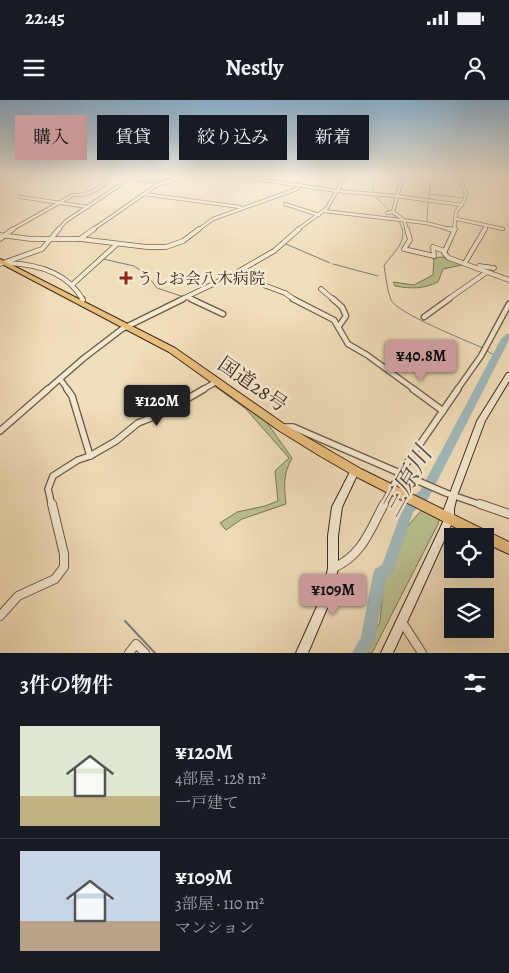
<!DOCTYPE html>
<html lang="ja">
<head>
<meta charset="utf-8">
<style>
	:root { --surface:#171b24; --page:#20242c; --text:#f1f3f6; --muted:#9ea1a6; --line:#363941; --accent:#c59692 }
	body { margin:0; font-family:Alegreya,"Noto Serif JP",serif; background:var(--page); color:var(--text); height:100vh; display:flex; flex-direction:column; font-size:19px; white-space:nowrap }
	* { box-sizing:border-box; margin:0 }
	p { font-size:16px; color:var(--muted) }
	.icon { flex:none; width:28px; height:28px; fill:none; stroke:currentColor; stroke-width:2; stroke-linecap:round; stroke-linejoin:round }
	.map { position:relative; height:553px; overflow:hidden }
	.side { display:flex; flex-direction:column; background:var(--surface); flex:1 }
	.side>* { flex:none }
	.banner { position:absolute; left:15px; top:15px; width:480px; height:45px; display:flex; gap:10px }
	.controls { position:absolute; left:444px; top:428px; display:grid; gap:10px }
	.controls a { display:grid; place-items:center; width:50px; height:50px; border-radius:0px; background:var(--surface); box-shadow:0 5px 20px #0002; font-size:25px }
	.price { position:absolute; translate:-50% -42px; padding:0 11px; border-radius:5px; background:var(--accent); color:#111; font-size:16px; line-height:32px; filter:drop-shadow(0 1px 2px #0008) }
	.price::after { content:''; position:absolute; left:50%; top:30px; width:15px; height:11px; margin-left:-8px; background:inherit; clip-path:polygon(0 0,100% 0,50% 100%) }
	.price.selected { background:#222; color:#fff }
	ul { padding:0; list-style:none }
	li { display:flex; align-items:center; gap:15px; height:125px; padding:0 20px }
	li+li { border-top:1px solid var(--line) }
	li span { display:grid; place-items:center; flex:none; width:140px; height:100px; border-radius:0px; color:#555 }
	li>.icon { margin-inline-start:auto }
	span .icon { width:60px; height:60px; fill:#fffc; stroke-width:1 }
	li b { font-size:21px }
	h2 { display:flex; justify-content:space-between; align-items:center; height:60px; padding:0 20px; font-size:21px }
	.chip { padding:0 18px; border-radius:0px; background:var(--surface); box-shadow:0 5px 20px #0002; font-size:18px; line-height:45px }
	.chip.selected { background:var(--accent); color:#111 }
	.status { display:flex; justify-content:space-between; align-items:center; height:35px; padding:0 25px; background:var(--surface); direction:ltr }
	.status svg { height:14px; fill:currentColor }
	header { display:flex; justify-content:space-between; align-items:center; height:65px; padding:0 20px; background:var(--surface); font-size:22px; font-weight:600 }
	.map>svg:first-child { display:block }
	.green { fill:#bac190; stroke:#7d7658 }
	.water { fill:#a1b9bc; stroke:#7a807d }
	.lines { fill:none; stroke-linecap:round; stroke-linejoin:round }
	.stream-far1 { stroke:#7a807d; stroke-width:1 }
	.stream { stroke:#7a807d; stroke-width:2 }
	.river { fill:#a1b9bc; fill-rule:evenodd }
	.street-far4-casing { stroke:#6c5846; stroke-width:4 }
	.street-far3-casing { stroke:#6c5846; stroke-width:5.5 }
	.street-far2-casing { stroke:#6c5846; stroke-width:7 }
	.street-far1-casing { stroke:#6c5846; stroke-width:8 }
	.street-casing { stroke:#6c5846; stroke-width:10 }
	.secondary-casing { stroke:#402b1f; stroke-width:2 }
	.highway-casing { stroke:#402b1f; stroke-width:2 }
	.street-far4 { stroke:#f6ead2; stroke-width:2.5 }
	.street-far3 { stroke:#f6ead2; stroke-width:4 }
	.street-far2 { stroke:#f6ead2; stroke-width:4.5 }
	.street-far1 { stroke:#f6ead2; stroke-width:5.5 }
	.street { stroke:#f6ead2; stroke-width:8 }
	.secondary { fill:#f6ead2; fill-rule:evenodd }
	.highway { fill:#e8bf7d; fill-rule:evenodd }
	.poi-dot { fill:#8f2418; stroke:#f6ead2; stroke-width:2 }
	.labels { text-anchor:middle; stroke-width:5; stroke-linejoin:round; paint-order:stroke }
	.far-poi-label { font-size:16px; fill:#402b1f; stroke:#f6ead2; text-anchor:start }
	.street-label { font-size:20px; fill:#402b1f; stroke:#f6ead2 }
	.near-water-label { font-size:25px; font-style:italic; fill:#584e46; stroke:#f6ead2 }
</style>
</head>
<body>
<div class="status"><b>22:45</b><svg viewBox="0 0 49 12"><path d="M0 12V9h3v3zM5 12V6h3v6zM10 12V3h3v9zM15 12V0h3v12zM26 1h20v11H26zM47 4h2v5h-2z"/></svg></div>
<header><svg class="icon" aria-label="menu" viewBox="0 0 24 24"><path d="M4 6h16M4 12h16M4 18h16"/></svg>Nestly<svg class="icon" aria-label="person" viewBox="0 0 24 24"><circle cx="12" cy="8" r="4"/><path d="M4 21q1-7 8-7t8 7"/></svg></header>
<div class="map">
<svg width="509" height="553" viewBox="0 0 509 553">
	<rect width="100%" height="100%" fill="#f1deba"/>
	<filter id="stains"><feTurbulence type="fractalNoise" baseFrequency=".004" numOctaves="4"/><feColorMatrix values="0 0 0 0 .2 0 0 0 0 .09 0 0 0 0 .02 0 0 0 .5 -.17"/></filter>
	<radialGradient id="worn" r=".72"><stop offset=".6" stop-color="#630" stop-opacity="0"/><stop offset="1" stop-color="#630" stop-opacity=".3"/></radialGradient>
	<g class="green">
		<path d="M443 157 462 165 443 169 438 182C423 189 412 189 395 186L393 182 414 185 433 175 434 158Z"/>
		<path d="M216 283 263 317 292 358C283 374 284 386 286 404L242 419 226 430 220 423 237 412 265 406 278 401 275 371 289 358 246 309 213 285Z"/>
		<path d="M424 408 440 417 438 424 372 553H364L380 522 384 477C391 469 390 460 394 451 400 434 412 420 424 408Z"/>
	</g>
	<path class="water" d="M142 75H186L151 83 135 82Z"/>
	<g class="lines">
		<g class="stream-far1">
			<path d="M374 75 377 80 372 87 374 92"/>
			<path d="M342 84 348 75"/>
			<path d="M430 94 463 98"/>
			<path d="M375 96 396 118"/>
			<path d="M429 99 431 75"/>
			<path d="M399 121C410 142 395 149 384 166 386 177 387 190 391 200 397 213 467 241 483 248"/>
			<path d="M427 122 428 101"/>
			<path d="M286 144 330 163"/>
			<path d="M103 159 134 166 147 175 157 188 184 197"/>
			<path d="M333 164 378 176"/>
			<path d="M487 251 496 256"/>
			<path d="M64 280 78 305 92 351"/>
		</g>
		<path class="stream" d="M125 521 155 553"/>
		<path class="river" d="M506 234H509V240L428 399 413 412 394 469 392 474 386 478 375 540 368 553H352L361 537 373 474 375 469 382 465 404 405 420 391 501 239Z"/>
		<g class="street-far4-casing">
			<g id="street-far4">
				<path d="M229 75 337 91 396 96 462 105"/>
				<path d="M0 80 119 75"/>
				<path d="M144 94 240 107"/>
				<path d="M20 97 88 107"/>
				<path d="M285 104 319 115"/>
				<path d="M324 111 426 123 453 130"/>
				<path d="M393 112 403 75"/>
				<path d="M387 113 393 112 404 120 407 130"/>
				<path d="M457 119 503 129"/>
				<path d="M11 130 73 95C85 96 107 88 110 75"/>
				<path d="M58 130 66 121 135 75"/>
				<path d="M92 130 157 85 190 75"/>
				<path d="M198 130 213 119 297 89 307 75"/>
				<path d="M297 130 327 108 346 75"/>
				<path d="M454 130 456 112 464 101 466 94 458 75"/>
				<path d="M485 130 486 126"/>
			</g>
		</g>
		<g class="street-far3-casing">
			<g id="street-far3">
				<path d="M407 129 410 140 404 149 434 156 433 147 445 151"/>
				<path d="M449 129 453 130"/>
				<path d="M455 129 444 153 449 158 509 180"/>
				<path d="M0 135 31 139H80L147 147H166L183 141 199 129"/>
				<path d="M0 139 13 129"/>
				<path d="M80 139 94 129"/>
				<path d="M466 161 485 129"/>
				<path d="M7 163C37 164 68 173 83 200"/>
				<path d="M0 164 42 149 59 129"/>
				<path d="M479 166 494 168"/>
				<path d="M234 174 285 193 295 200"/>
				<path d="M73 184 117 144"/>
				<path d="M321 189 334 200"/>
				<path d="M187 197 194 200"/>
				<path d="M180 200 234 174 274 151 299 129"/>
				<path d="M447 200 487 172"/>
			</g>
		</g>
		<g class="street-far2-casing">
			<g id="street-far2">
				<path d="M191 199 223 214"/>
				<path d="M293 199 334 220 348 244 367 255 415 290"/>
				<path d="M333 199 342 207 346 216 339 226"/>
				<path d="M82 203V199"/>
				<path d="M424 217 449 199"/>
				<path d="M60 279 68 290"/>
				<path d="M47 290 84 258 122 229 183 199"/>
				<path d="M202 290 216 282"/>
				<path d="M457 290 481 256 509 204"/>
			</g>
		</g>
		<g class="street-far1-casing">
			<g id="street-far1">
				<path d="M67 289 72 296 90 356"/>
				<path d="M413 289 443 311"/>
				<path d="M284 327H293L446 393 484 406"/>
				<path d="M0 331 48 289"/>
				<path d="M52 406 48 389 53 376 78 360 90 356 116 341 138 323 179 307 187 299 204 289"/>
				<path d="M383 406 400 373 458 289"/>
			</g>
		</g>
		<g class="street-casing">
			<g id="street">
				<path d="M480 404 509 414"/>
				<path d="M333 468C362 456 370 430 384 404"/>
				<path d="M0 516 18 496 55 479 64 467V454L52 404"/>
				<path d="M402 522 422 553"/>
				<path d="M129 553 136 544 145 553"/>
			</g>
		</g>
		<g class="secondary-casing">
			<g id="secondary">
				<path d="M2 75H7L0 79V77Z"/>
				<path d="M507 273H509V281L485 321 457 396 454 409V420L452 423 393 553H381L444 420V409L449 396 477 321Z"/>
				<path d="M355 367 358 368 359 371 342 407 338 436V468L333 494 308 553H296L323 493 328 468V436L332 407 352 368Z"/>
			</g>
		</g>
		<g class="highway-casing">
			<path id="highway" d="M0 159 175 248 284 324 361 369 509 442V454L485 443V436H472L353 375 320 356 278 330 169 252 0 163Z"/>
		</g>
		<use href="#street-far4" class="street-far4"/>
		<use href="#street-far3" class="street-far3"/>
		<use href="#street-far2" class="street-far2"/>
		<use href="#street-far1" class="street-far1"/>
		<use href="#street" class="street"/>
		<use href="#secondary" class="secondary"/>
		<use href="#highway" class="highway"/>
	</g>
	<linearGradient id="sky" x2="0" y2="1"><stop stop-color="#8bb6d6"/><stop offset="0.49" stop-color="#f9f0e0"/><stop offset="1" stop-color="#f9f0e0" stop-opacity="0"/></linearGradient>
	<rect width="509" height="153" fill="url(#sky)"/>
	<path class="poi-dot" d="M123.5 170.5h5v5h5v5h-5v5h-5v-5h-5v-5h5z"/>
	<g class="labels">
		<g class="far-poi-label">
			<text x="137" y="184">うしお会八木病院</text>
		</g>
		<g class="street-label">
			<text transform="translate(253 284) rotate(35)" y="7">国道28号</text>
		</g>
		<g class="near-water-label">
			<text transform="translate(406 381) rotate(-61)" y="9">三原川</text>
		</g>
	</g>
	<rect width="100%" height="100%" filter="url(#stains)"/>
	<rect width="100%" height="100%" fill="url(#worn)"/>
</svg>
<div class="controls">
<a><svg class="icon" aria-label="locate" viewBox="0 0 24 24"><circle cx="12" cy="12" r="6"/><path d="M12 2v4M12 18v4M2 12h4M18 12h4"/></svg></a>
<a><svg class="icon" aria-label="layers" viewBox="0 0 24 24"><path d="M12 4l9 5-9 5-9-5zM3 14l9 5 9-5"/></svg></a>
</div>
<b class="price" style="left:421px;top:282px">¥40.8M</b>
<b class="price selected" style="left:157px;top:327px">¥120M</b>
<b class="price" style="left:333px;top:516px">¥109M</b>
<div class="banner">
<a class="chip selected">購入</a>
<a class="chip">賃貸</a>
<a class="chip">絞り込み</a>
<a class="chip">新着</a>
</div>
</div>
<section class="side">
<h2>3件の物件<svg class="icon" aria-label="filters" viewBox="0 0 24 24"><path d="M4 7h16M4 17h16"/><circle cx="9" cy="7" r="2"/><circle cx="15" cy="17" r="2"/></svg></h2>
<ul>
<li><span style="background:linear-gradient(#dfe7d0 70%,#c2b280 0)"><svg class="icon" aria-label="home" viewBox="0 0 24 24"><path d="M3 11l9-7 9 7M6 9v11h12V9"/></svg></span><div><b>¥120M</b><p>4部屋 · 128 m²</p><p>一戸建て</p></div></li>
<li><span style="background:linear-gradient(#c9d6e8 70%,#b9a48a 0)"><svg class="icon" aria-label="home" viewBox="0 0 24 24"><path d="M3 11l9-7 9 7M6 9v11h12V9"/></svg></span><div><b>¥109M</b><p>3部屋 · 110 m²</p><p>マンション</p></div></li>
</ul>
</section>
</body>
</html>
